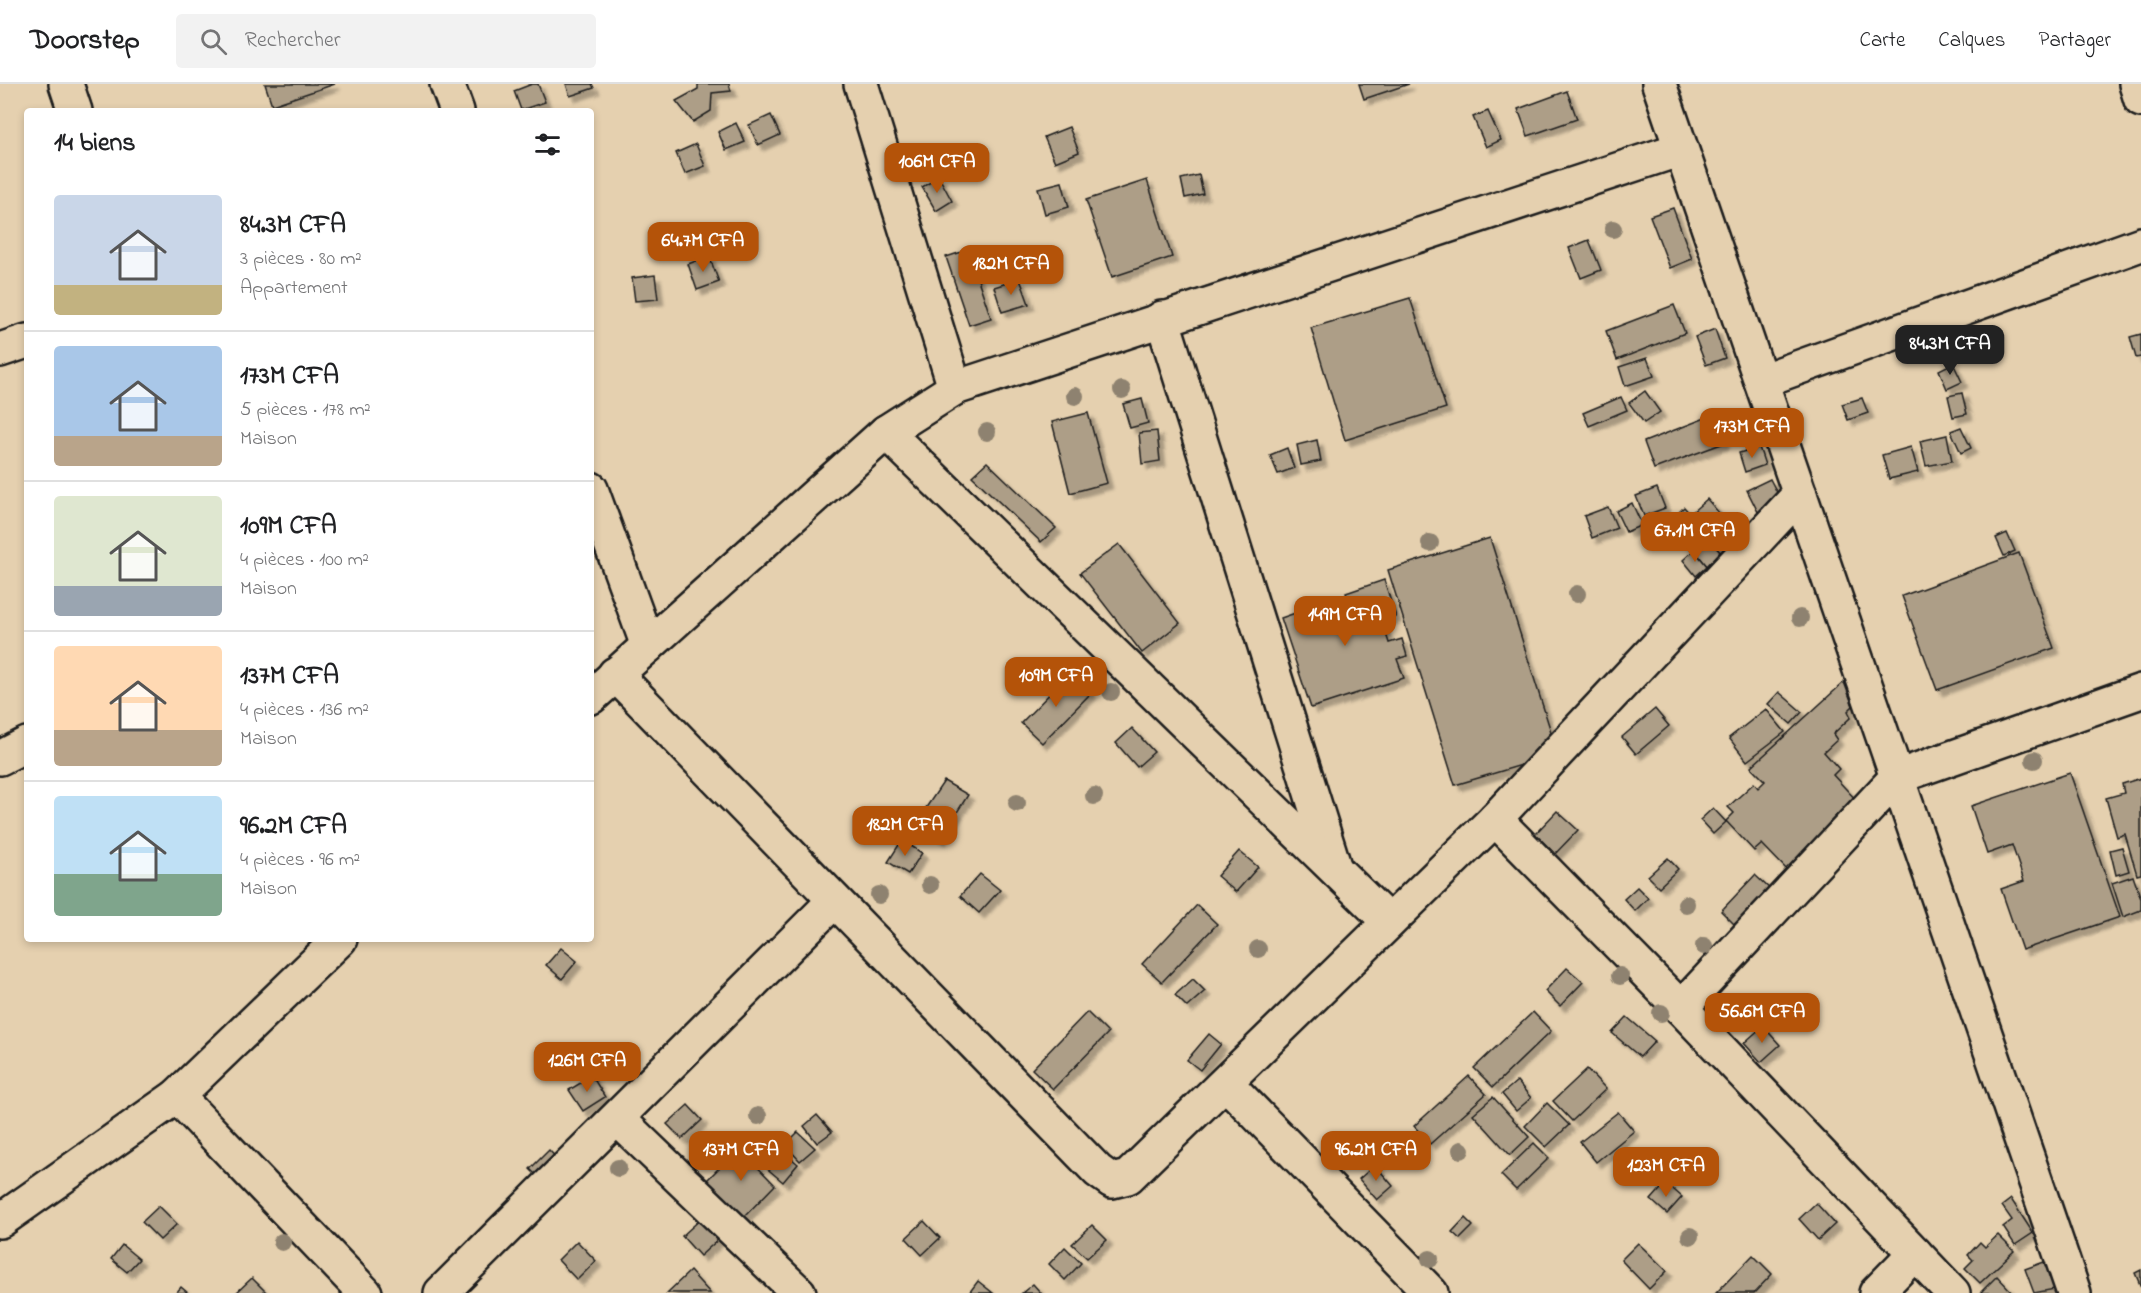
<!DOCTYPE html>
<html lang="fr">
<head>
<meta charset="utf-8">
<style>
	:root { --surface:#fff; --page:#f2f2f2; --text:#202124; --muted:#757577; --line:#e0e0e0; --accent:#b45309 }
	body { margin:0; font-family:"Indie Flower",sans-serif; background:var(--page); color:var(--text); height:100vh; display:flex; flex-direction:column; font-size:22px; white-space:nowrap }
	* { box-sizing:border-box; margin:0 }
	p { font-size:20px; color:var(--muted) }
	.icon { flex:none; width:33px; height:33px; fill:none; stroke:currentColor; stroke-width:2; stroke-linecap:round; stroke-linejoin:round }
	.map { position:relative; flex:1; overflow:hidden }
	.details { position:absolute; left:24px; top:24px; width:570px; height:834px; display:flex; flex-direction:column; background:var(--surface); border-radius:6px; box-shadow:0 3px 9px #0003 }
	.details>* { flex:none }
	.price { position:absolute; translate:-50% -51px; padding:0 14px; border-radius:12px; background:var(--accent); color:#fff; font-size:20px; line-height:39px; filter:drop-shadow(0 2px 3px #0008) }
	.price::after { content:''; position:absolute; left:50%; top:36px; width:18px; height:14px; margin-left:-9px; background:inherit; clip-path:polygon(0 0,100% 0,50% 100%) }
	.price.current { background:#222; color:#fff }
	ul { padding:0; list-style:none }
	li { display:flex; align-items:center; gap:18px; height:150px; padding:0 30px }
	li+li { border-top:2px solid var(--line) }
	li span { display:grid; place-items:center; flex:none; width:168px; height:120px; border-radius:6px; color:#555 }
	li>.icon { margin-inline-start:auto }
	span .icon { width:72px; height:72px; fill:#fffc; stroke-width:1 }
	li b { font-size:26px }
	h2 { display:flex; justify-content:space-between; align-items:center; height:72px; padding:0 30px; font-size:26px }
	header { display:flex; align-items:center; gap:36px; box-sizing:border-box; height:84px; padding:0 30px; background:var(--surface); border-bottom:2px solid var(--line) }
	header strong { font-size:28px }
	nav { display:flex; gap:33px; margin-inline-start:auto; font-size:21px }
	.search { width:420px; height:54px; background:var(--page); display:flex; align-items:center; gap:15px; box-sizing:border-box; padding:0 21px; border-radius:6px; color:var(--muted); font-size:22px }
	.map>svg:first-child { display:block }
	.building { fill:#ad9e87; stroke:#1c1c1c; stroke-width:1.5; filter:url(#shadow) }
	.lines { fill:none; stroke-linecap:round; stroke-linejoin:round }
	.street-casing { stroke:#1c1c1c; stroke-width:38 }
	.street { stroke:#e5d0af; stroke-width:33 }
	.tree { fill:#8e826f }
</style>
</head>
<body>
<header>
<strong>Doorstep</strong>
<div class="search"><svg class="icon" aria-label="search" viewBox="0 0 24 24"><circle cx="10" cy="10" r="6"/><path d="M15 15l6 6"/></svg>Rechercher</div>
<nav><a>Carte</a><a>Calques</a><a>Partager</a></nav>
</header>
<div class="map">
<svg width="2141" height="1209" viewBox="0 0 2141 1209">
	<defs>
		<filter id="shadow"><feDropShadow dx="5.5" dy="5.5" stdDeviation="1.5" flood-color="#0004"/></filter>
	</defs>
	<rect width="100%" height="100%" fill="#e5d0af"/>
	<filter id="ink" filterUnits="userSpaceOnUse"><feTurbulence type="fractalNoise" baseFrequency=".0167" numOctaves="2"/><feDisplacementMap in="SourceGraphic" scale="12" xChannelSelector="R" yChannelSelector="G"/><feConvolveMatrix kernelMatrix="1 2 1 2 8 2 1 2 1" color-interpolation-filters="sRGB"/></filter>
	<g filter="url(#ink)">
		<g class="building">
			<path d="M265 0H335L272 21Z"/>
			<path d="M532 0H538L545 18 521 26 514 7Z"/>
			<path d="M566 0H592L594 4 570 12Z"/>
			<path d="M698 0H729L731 7 712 9 711 27 693 38 676 17 698 5Z"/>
			<path d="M1359 0H1409L1364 15Z"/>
			<path d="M1567 7 1577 35 1528 52 1518 25Z"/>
			<path d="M1488 27 1501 56 1486 63 1473 33Z"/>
			<path d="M771 31 780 51 758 61 749 41Z"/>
			<path d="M736 39 745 58 726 66 718 48Z"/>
			<path d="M1069 43 1079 68 1055 78 1044 53Z"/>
			<path d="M696 60 705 82 685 90 676 69Z"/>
			<path d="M1199 91 1203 110 1185 114 1181 95Z"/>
			<path d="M939 93 952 117 936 127 922 103Z"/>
			<path d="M1147 96 1172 173 1112 193 1086 116Z"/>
			<path d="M1062 98 1069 123 1045 130 1038 104Z"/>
			<path d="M1673 124 1692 175 1670 184 1650 132Z"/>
			<path d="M1589 156 1601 186 1581 194 1569 164Z"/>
			<path d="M968 166 991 234 969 241 946 173Z"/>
			<path d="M709 172 719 198 697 206 688 180Z"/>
			<path d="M655 191 658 215 635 217 632 194Z"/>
			<path d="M1020 195 1029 220 1002 228 994 203Z"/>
			<path d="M1410 214 1446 324 1345 356 1311 244Z"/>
			<path d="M1674 221 1685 249 1617 276 1606 247Z"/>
			<path d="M1715 245 1725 274 1706 281 1695 253Z"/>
			<path d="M2141 250V273L2136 274 2130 253Z"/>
			<path d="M1647 274 1654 292 1625 302 1619 283Z"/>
			<path d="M1953 279 1962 298 1947 305 1939 286Z"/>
			<path d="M1645 307 1660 328 1644 339 1629 319Z"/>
			<path d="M1962 309 1967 330 1953 333 1948 312Z"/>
			<path d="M1621 313 1627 326 1589 342 1583 329Z"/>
			<path d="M1862 314 1868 329 1848 336 1842 320Z"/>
			<path d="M1142 315 1148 339 1130 344 1123 320Z"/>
			<path d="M1088 329 1107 399 1070 409 1052 338Z"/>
			<path d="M1713 331 1724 359 1654 385 1644 358Z"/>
			<path d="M1961 343 1971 364 1961 369 1951 347Z"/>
			<path d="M1157 347 1160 377 1142 380 1139 349Z"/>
			<path d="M1947 351 1952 377 1926 382 1920 357Z"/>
			<path d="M1317 356 1321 377 1301 381 1297 361Z"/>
			<path d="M1759 363 1765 381 1745 388 1739 369Z"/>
			<path d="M1911 363 1918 388 1889 395 1882 371Z"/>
			<path d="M1287 364 1294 384 1278 390 1270 371Z"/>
			<path d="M987 378 1056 444 1041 458 972 392Z"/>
			<path d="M1770 395 1784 422 1761 434 1747 406Z"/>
			<path d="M1657 404 1665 424 1644 432 1636 412Z"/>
			<path d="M1707 415 1720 430 1703 444 1691 429Z"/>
			<path d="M1632 419 1642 441 1626 448 1616 427Z"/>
			<path d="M1608 423 1617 444 1592 454 1584 432Z"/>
			<path d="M1684 423 1703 444 1686 460 1667 440Z"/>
			<path d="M1722 439 1736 455 1720 468 1706 452Z"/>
			<path d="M2007 449 2015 467 2004 472 1996 454Z"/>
			<path d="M1706 452 1720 468 1707 482 1694 466Z"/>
			<path d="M1490 454 1558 670 1455 701 1388 486Z"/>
			<path d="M1119 460 1180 539 1142 569 1080 489Z"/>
			<path d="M1694 466 1707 482 1696 492 1683 476Z"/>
			<path d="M2019 469 2054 564 1937 606 1902 512Z"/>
			<path d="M1384 496 1396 533 1382 537 1389 559 1402 555 1407 572 1397 575 1404 594 1311 624 1281 534 1327 518 1334 540 1354 533 1346 509Z"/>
			<path d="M1070 589 1091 609 1042 659 1021 639Z"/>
			<path d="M1844 598 1853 622 1848 627 1851 633 1833 650 1837 656 1824 668 1839 685 1833 691 1858 718 1789 788 1762 760 1754 767 1726 737 1734 729 1728 723 1754 699 1758 704 1765 697 1751 683Z"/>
			<path d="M1779 608 1802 628 1791 640 1768 620Z"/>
			<path d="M1655 625 1669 642 1636 670 1622 653Z"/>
			<path d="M1766 625 1785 648 1747 677 1729 654Z"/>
			<path d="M1132 644 1154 668 1137 683 1116 659Z"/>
			<path d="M2070 689 2120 833 2022 866 2001 805 2024 797 2012 761 1987 770 1971 722Z"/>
			<path d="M2141 694V790L2137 791 2125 750 2117 753 2106 714 2124 709 2122 700Z"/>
			<path d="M944 697 968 711 940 755 915 740Z"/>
			<path d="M1713 724 1726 738 1713 750 1700 736Z"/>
			<path d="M1557 727 1578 746 1555 770 1535 750Z"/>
			<path d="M902 756 922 769 908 790 888 778Z"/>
			<path d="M2122 763 2129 787 2116 791 2110 766Z"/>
			<path d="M1239 767 1258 783 1236 808 1217 792Z"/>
			<path d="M1668 774 1678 785 1659 803 1648 792Z"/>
			<path d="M980 790 1000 806 979 829 960 812Z"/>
			<path d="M1755 791 1772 807 1738 844 1721 827Z"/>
			<path d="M2133 792 2141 815V826L2123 833 2112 799Z"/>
			<path d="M1637 803 1648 814 1635 827 1624 815Z"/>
			<path d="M1197 821 1217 840 1162 898 1142 880Z"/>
			<path d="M561 864 577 877 562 895 546 881Z"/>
			<path d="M1567 884 1583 898 1560 922 1545 907Z"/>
			<path d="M1193 895 1205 907 1187 923 1175 911Z"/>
			<path d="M1087 928 1108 949 1053 1005 1032 985Z"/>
			<path d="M1533 928 1551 947 1493 1003 1474 984Z"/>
			<path d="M1627 933 1655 957 1640 973 1612 949Z"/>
			<path d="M1763 942 1780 961 1761 978 1744 959Z"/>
			<path d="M1209 950 1221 960 1200 986 1187 976Z"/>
			<path d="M1587 985 1606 1005 1572 1037 1553 1017Z"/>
			<path d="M592 992 605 1013 583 1027 569 1006Z"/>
			<path d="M1469 992 1486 1010 1430 1060 1414 1042Z"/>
			<path d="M1517 997 1531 1014 1516 1027 1502 1010Z"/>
			<path d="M1493 1013 1529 1053 1510 1071 1473 1030Z"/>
			<path d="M1547 1019 1569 1041 1546 1063 1525 1042Z"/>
			<path d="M688 1021 702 1036 682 1055 667 1040Z"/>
			<path d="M1618 1028 1634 1047 1596 1078 1580 1058Z"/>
			<path d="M817 1031 832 1048 817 1059 804 1042Z"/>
			<path d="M798 1048 815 1064 800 1077 785 1061Z"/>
			<path d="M1534 1059 1549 1074 1516 1106 1501 1091Z"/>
			<path d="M739 1064 775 1101 744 1133 707 1096Z"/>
			<path d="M779 1064 798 1080 783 1098 764 1082Z"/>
			<path d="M549 1066 563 1081 544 1099 530 1085Z"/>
			<path d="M1375 1081 1393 1102 1377 1116 1359 1095Z"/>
			<path d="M1666 1099 1682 1113 1667 1130 1651 1116Z"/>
			<path d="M2011 1115 2033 1149 2015 1161 2003 1143 2012 1136 2002 1122Z"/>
			<path d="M1816 1119 1835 1140 1818 1156 1799 1135Z"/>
			<path d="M159 1122 177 1140 160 1156 142 1138Z"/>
			<path d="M703 1133 721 1153 700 1172 682 1152Z"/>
			<path d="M1465 1134 1473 1142 1460 1155 1452 1148Z"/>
			<path d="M924 1137 940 1154 922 1171 906 1154Z"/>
			<path d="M1092 1141 1107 1156 1087 1174 1072 1160Z"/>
			<path d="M1998 1151 2014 1167 1980 1199 1965 1184 1973 1176 1968 1171 1980 1158 1985 1163Z"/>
			<path d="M577 1157 596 1177 577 1196 558 1176Z"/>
			<path d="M1638 1159 1667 1187 1649 1205 1621 1176Z"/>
			<path d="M122 1161 139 1175 127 1188 111 1175Z"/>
			<path d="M1065 1163 1081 1179 1065 1196 1049 1180Z"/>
			<path d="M1753 1171 1772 1190 1754 1209H1716Z"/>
			<path d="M2044 1178 2055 1205 2034 1209 2025 1185Z"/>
			<path d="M2141 1186V1203L2135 1189Z"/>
			<path d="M690 1187 710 1209H667Z"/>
			<path d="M1997 1192 2013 1209H1980Z"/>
			<path d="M252 1194 267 1209H236Z"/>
			<path d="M978 1197 993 1209H969Z"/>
			<path d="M1033 1200 1041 1209H1022Z"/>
			<path d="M181 1203 188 1209H176Z"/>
		</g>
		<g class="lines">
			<g class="street-casing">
				<g id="street">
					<path d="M66 0 75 27"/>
					<path d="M447 0 457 27"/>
					<path d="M861 0 955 304"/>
					<path d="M1659 0 2074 1209"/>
					<path d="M2136 0 2141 16"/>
					<path d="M1162 234 1334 782"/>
					<path d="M0 266 27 257"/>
					<path d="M1761 297 2141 160"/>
					<path d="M886 348 1389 838"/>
					<path d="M591 405 648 562"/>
					<path d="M615 590 1098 1087 1112 1097 1128 1093 1495 735 1800 410"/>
					<path d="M591 613 886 348 955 304 1681 65"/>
					<path d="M0 674 27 660"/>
					<path d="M1495 735 1681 924 1953 1209"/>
					<path d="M1681 924 1897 693 2141 607"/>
					<path d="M1226 999 1431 1209"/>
					<path d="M177 1012 365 1209"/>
					<path d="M618 1035 799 1209"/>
					<path d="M0 1137 177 1012 340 855"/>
					<path d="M441 1209 834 817"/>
					<path d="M1876 1209 1915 1169"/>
				</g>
			</g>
			<use href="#street" class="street"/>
		</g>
		<g class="tree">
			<circle cx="1613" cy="145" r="9"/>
			<circle cx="1122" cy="306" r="9"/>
			<circle cx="1075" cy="312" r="9"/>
			<circle cx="987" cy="348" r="9"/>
			<circle cx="1430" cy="459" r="9"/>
			<circle cx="1577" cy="510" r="9"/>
			<circle cx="1800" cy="534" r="9"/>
			<circle cx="1111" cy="608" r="9"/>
			<circle cx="2034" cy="676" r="9"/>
			<circle cx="1094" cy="712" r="9"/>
			<circle cx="1017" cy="719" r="9"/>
			<circle cx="930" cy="801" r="9"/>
			<circle cx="879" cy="811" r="9"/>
			<circle cx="1686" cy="820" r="9"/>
			<circle cx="1704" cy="862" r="9"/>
			<circle cx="1258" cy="865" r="9"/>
			<circle cx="1620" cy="892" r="9"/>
			<circle cx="1661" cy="929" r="9"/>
			<circle cx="758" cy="1032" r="9"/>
			<circle cx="1461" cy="1066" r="9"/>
			<circle cx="1663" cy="1075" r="9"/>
			<circle cx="618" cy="1084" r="9"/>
			<circle cx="1690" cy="1152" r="9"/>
			<circle cx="282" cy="1158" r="9"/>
			<circle cx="1430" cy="1175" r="9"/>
		</g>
	</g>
</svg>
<b class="price" style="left:937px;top:110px">106M CFA</b>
<b class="price" style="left:703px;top:189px">64.7M CFA</b>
<b class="price" style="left:1011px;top:212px">182M CFA</b>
<b class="price current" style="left:1950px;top:292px">84.3M CFA</b>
<b class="price" style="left:1752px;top:375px">173M CFA</b>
<b class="price" style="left:1695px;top:479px">67.1M CFA</b>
<b class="price" style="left:1345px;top:563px">149M CFA</b>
<b class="price" style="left:1056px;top:624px">109M CFA</b>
<b class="price" style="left:905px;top:773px">182M CFA</b>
<b class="price" style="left:1762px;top:960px">56.6M CFA</b>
<b class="price" style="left:587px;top:1009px">126M CFA</b>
<b class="price" style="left:741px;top:1098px">137M CFA</b>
<b class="price" style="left:1376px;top:1098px">96.2M CFA</b>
<b class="price" style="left:1666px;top:1114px">123M CFA</b>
<section class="details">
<h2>14 biens<svg class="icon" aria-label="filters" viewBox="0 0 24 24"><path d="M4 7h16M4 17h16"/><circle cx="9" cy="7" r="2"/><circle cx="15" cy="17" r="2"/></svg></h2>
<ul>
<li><span style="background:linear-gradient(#c9d6e8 75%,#c2b280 0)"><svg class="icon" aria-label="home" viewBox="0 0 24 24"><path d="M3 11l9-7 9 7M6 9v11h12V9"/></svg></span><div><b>84.3M CFA</b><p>3 pièces · 80 m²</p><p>Appartement</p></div></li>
<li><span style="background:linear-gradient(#a9c7e8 75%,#b9a48a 0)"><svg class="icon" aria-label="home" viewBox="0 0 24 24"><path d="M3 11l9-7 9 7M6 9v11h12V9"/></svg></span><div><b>173M CFA</b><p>5 pièces · 178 m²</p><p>Maison</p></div></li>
<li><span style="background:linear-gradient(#dfe7d0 75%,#9aa5b1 0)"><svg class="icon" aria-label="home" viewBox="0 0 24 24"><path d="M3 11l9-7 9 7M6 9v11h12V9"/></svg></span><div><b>109M CFA</b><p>4 pièces · 100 m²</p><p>Maison</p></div></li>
<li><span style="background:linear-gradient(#ffd9b3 70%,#b9a48a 0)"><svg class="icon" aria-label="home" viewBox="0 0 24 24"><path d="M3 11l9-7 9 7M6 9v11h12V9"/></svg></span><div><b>137M CFA</b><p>4 pièces · 136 m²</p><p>Maison</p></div></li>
<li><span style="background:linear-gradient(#bfe0f5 65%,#7fa58c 0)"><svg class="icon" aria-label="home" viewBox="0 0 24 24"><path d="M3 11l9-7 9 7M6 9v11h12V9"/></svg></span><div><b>96.2M CFA</b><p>4 pièces · 96 m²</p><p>Maison</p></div></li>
</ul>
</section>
</div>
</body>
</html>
